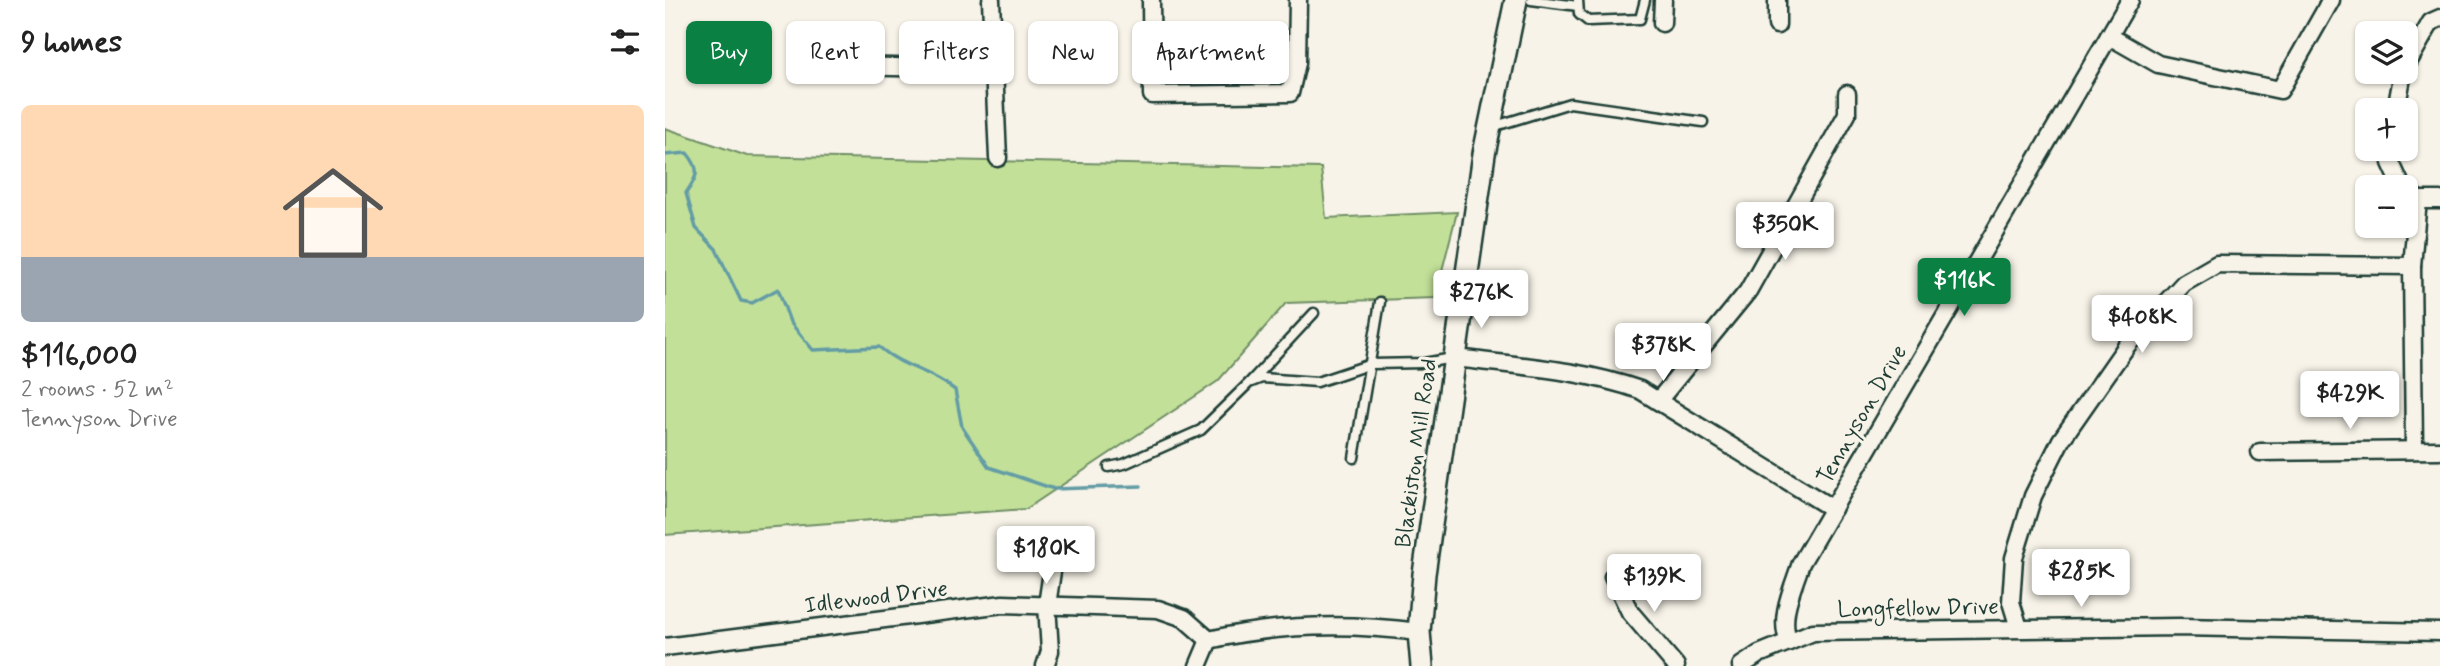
<!DOCTYPE html>
<html lang="en">
<head>
<meta charset="utf-8">
<style>
	:root { --surface:#fff; --page:#f2f2f2; --text:#222; --muted:#767676; --line:#e0e0e0; --accent:#0b8043 }
	body { margin:0; font-family:Mynerve,sans-serif; background:var(--page); color:var(--text); height:100vh; display:flex; flex-direction:column; font-size:26px; white-space:nowrap }
	* { box-sizing:border-box; margin:0 }
	p { font-size:23px; color:var(--muted) }
	.icon { flex:none; width:38px; height:38px; fill:none; stroke:currentColor; stroke-width:2; stroke-linecap:round; stroke-linejoin:round }
	.map { position:relative; flex:1; overflow:hidden }
	.drawer { display:flex; flex-direction:column; background:var(--surface); width:665px }
	.drawer>* { flex:none }
	.top-card { position:absolute; left:21px; top:21px; width:665px; height:63px; display:flex; gap:14px }
	.tools { position:absolute; left:1690px; top:21px; display:grid; gap:14px }
	.tools a { display:grid; place-items:center; width:63px; height:63px; border-radius:10px; background:var(--surface); box-shadow:0 2px 5px #0004; font-size:35px }
	.price { position:absolute; translate:-50% -60px; padding:0 16px; border-radius:7px; background:#fff; color:#222; font-size:23px; line-height:46px; filter:drop-shadow(0 2px 4px #0008) }
	.price::after { content:''; position:absolute; left:50%; top:42px; width:21px; height:16px; margin-left:-10px; background:inherit; clip-path:polygon(0 0,100% 0,50% 100%) }
	.price.current { background:var(--accent); color:#fff }
	ul { padding:0; list-style:none }
	li { display:grid; align-content:center; gap:14px; height:371px; padding:0 21px }
	li+li { border-top:2px solid var(--line) }
	li span { display:grid; place-items:center; height:217px; border-radius:10px; color:#555 }
	li>.icon { margin-inline-start:auto }
	span .icon { width:126px; height:126px; fill:#fffc; stroke-width:1 }
	li b { font-size:30px }
	h2 { display:flex; justify-content:space-between; align-items:center; height:84px; padding:0 21px; font-size:30px }
	.chip { padding:0 24px; border-radius:10px; background:var(--surface); box-shadow:0 2px 5px #0004; font-size:24px; line-height:63px }
	.chip.current { background:var(--accent); color:#fff }
	main { display:flex; flex:1; min-height:0 }
	.map>svg:first-child { display:block }
	.green { fill:#c2e098; stroke:#708e66; stroke-width:2 }
	.lines { fill:none; stroke-linecap:round; stroke-linejoin:round }
	.stream { stroke:#639ca5; stroke-width:3.5 }
	.lane-casing { stroke:#1f3d34; stroke-width:13 }
	.street-casing { stroke:#1f3d34; stroke-width:21 }
	.secondary-casing { stroke:#1f3d34; stroke-width:26 }
	.lane { stroke:#f7f3e8; stroke-width:8 }
	.street { stroke:#f7f3e8; stroke-width:16 }
	.secondary { stroke:#f7f3e8; stroke-width:21 }
	.labels { text-anchor:middle; stroke-width:6; stroke-linejoin:round; paint-order:stroke }
	.street-label { font-size:23px; fill:#1f3d34; stroke:#f7f3e8 }
</style>
</head>
<body>
<main>
<section class="drawer">
<h2>9 homes<svg class="icon" aria-label="filters" viewBox="0 0 24 24"><path d="M4 7h16M4 17h16"/><circle cx="9" cy="7" r="2"/><circle cx="15" cy="17" r="2"/></svg></h2>
<ul>
<li><span style="background:linear-gradient(#ffd9b3 70%,#9aa5b1 0)"><svg class="icon" aria-label="home" viewBox="0 0 24 24"><path d="M3 11l9-7 9 7M6 9v11h12V9"/></svg></span><div><b>$116,000</b><p>2 rooms · 52 m²</p><p>Tennyson Drive</p></div></li>
</ul>
</section>
<div class="map">
<svg width="1775" height="666" viewBox="0 0 1775 666">
	<rect width="100%" height="100%" fill="#f7f3e8"/>
	<filter id="ink" filterUnits="userSpaceOnUse"><feTurbulence type="fractalNoise" baseFrequency=".0143" numOctaves="2"/><feDisplacementMap in="SourceGraphic" scale="14" xChannelSelector="R" yChannelSelector="G"/><feConvolveMatrix kernelMatrix="1 2 1 2 8 2 1 2 1" color-interpolation-filters="sRGB"/></filter>
	<g filter="url(#ink)">
		<path class="green" d="M0 128 82 156 656 168 661 218 792 212 770 298 621 303 553 381 361 509 0 535Z"/>
		<g class="lines">
			<path class="stream" d="M0 155 22 153C36 170 33 176 21 193L31 228 51 249 76 301 87 303 113 289 125 322 148 350 214 347C240 369 263 369 290 390L297 427 324 467 389 489 476 486"/>
			<g class="lane-casing">
				<g id="lane">
					<path d="M866 0 913 6"/>
					<path d="M913 0 914 14 923 21 975 19 980 0"/>
					<path d="M827 127 905 103 1038 122"/>
					<path d="M586 381 649 313"/>
					<path d="M689 458 715 302"/>
					<path d="M444 467 459 464 536 430 584 383 597 378 652 382 706 364 759 363 788 358"/>
				</g>
			</g>
			<g class="street-casing">
				<g id="street">
					<path d="M326 0 333 158"/>
					<path d="M486 0 487 95 625 93 632 63 633 0"/>
					<path d="M1112 0V25"/>
					<path d="M997 23 998 0"/>
					<path d="M1444 36 1493 64 1615 90 1666 0"/>
					<path d="M179 66 327 69"/>
					<path d="M1741 66 1766 22 1775 18"/>
					<path d="M1731 110 1738 72"/>
					<path d="M1727 149 1726 163 1737 187"/>
					<path d="M1746 194 1753 200H1775"/>
					<path d="M791 358C852 366 916 369 975 390L1168 509"/>
					<path d="M993 401 1083 291 1182 114V94"/>
					<path d="M1749 448 1747 266 1753 200"/>
					<path d="M1595 452 1775 450"/>
					<path d="M948 577 965 612 1011 666"/>
					<path d="M1354 628 1346 602 1349 558 1368 496 1396 440 1463 344 1519 283 1552 264 1747 266"/>
					<path d="M1124 642C1113 617 1128 588 1136 563L1465 0"/>
					<path d="M0 647 338 604 493 609 519 618 544 640C612 624 684 623 754 632"/>
					<path d="M380 666 385 651 382 605 392 538"/>
					<path d="M533 666 544 640"/>
					<path d="M1076 666 1094 654 1148 632 1514 627 1775 632"/>
				</g>
			</g>
			<g class="secondary-casing">
				<path id="secondary" d="M757 666 754 632 759 574 819 154 851 0"/>
			</g>
			<use href="#lane" class="lane"/>
			<use href="#street" class="street"/>
			<use href="#secondary" class="secondary"/>
		</g>
	</g>
	<g class="labels">
		<g class="street-label">
			<text transform="translate(1196 414) rotate(-60)" y="8">Tennyson Drive</text>
			<text transform="translate(750 453) rotate(-82)" y="8">Blackiston Mill Road</text>
			<text transform="translate(211 596) rotate(-7)" y="8">Idlewood Drive</text>
			<text transform="translate(1253 607) rotate(-1)" y="8">Longfellow Drive</text>
		</g>
	</g>
</svg>
<div class="tools">
<a><svg class="icon" aria-label="layers" viewBox="0 0 24 24"><path d="M12 4l9 5-9 5-9-5zM3 14l9 5 9-5"/></svg></a>
<a>+</a>
<a>−</a>
</div>
<b class="price" style="left:1120px;top:262px">$350K</b>
<b class="price current" style="left:1299px;top:318px">$116K</b>
<b class="price" style="left:816px;top:330px">$276K</b>
<b class="price" style="left:1477px;top:355px">$408K</b>
<b class="price" style="left:998px;top:383px">$378K</b>
<b class="price" style="left:1685px;top:431px">$429K</b>
<b class="price" style="left:381px;top:586px">$180K</b>
<b class="price" style="left:1416px;top:609px">$285K</b>
<b class="price" style="left:989px;top:614px">$139K</b>
<div class="top-card">
<a class="chip current">Buy</a>
<a class="chip">Rent</a>
<a class="chip">Filters</a>
<a class="chip">New</a>
<a class="chip">Apartment</a>
</div>
</div>
</main>
</body>
</html>
